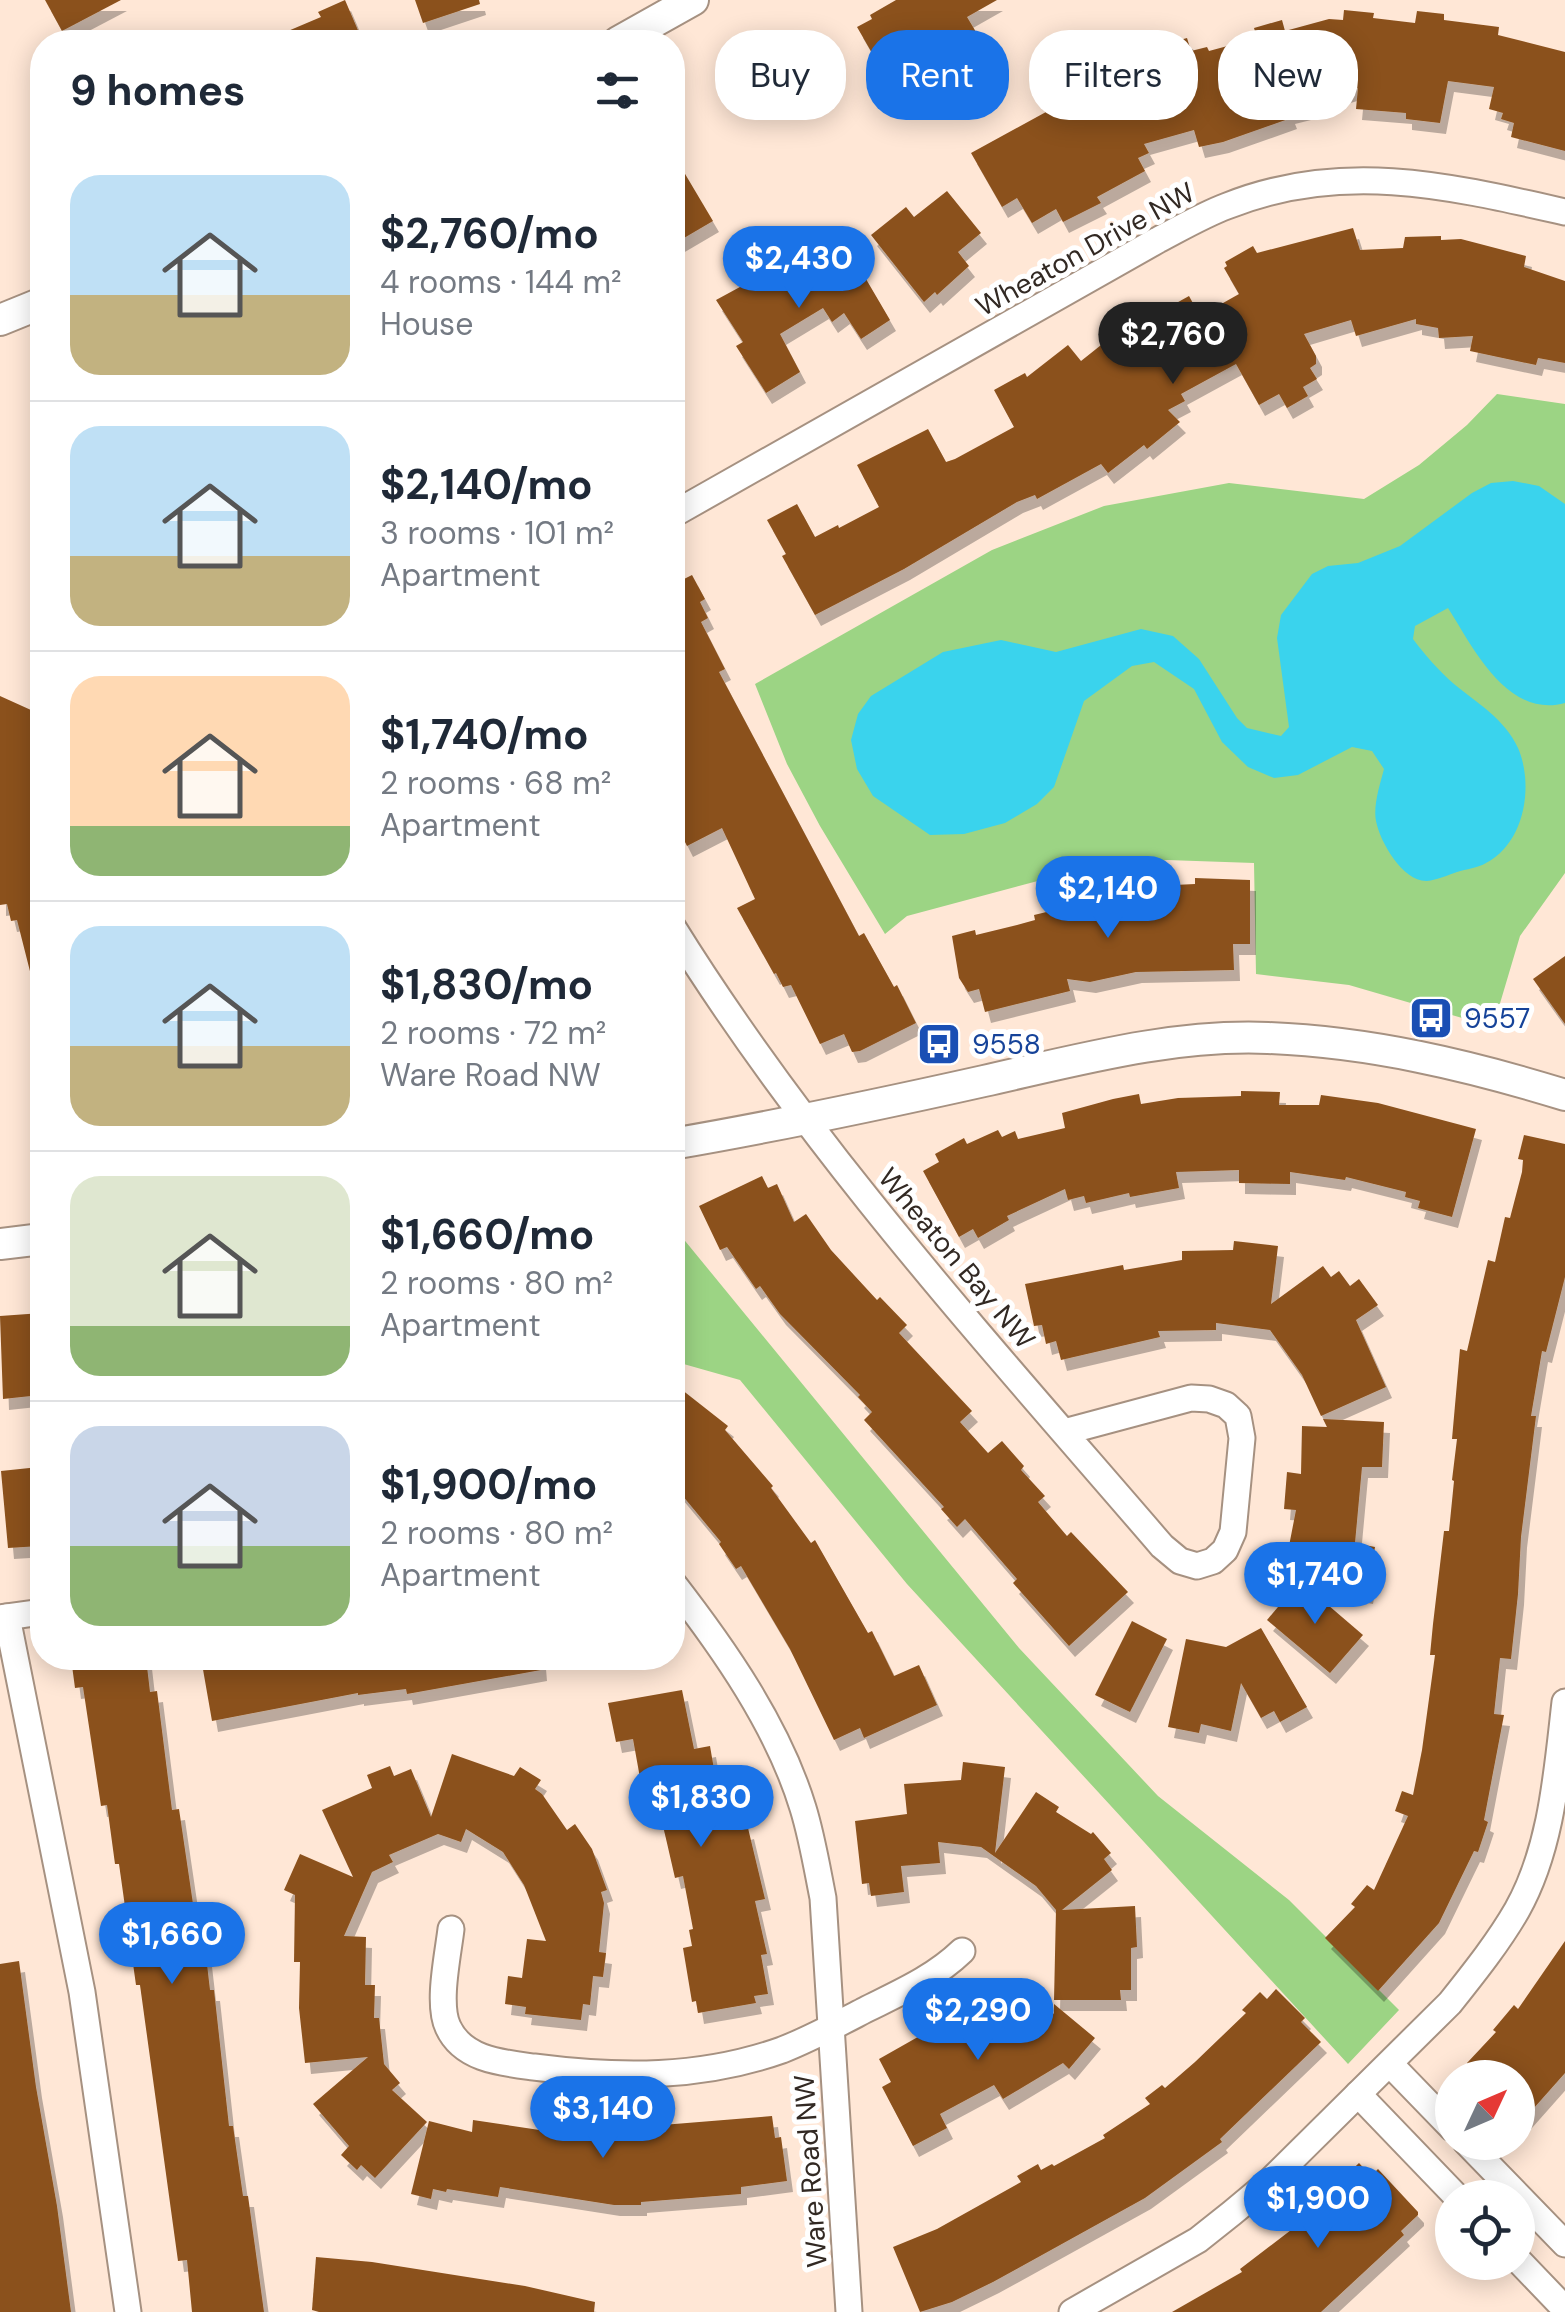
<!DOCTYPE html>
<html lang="en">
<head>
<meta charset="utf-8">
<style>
	:root { --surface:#fff; --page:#f6f6f7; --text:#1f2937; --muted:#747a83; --line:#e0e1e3; --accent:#1a73e8 }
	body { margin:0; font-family:"DM Sans",sans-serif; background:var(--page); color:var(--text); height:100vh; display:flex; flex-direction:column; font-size:38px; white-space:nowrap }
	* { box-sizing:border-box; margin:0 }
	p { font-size:32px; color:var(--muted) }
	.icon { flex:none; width:55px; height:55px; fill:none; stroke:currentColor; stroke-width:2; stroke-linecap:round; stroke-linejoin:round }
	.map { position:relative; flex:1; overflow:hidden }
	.side { position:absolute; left:30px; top:30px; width:655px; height:1640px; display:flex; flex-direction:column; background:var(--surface); border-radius:40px; box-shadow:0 5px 25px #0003 }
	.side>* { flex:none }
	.hud { position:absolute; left:715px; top:30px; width:700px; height:90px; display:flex; gap:20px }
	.needle { width:65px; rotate:46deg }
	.tools { position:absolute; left:1435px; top:2060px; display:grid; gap:20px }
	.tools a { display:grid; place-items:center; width:100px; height:100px; border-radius:50%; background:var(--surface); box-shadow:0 5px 25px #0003; font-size:50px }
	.price { position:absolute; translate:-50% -85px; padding:0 22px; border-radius:35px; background:var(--accent); color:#fff; font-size:32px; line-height:65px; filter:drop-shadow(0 2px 5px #0008) }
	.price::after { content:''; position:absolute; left:50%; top:60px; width:30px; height:22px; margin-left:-15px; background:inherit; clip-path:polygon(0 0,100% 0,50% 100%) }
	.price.selected { background:#222; color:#fff }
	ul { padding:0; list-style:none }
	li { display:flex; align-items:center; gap:30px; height:250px; padding:0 40px }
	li+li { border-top:2px solid var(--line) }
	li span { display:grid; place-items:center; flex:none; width:280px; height:200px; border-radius:30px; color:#555 }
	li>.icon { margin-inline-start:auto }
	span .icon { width:120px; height:120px; fill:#fffc; stroke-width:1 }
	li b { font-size:42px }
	h2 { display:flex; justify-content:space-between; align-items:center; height:120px; padding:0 40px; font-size:42px }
	.tag { padding:0 35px; border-radius:40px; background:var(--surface); box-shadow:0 5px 25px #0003; font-size:35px; line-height:90px }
	.tag.selected { background:var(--accent); color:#fff }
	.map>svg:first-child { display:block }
	.green { fill:#9cd484 }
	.water { fill:#3ad3ed }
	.building { fill:#8b511c; filter:url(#shadow) }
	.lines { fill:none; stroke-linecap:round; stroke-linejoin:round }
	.minor-casing { stroke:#a69181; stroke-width:29 }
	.tertiary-casing { stroke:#a69181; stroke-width:34 }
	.minor { stroke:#fff; stroke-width:25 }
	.tertiary { stroke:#fff; stroke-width:30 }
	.labels { text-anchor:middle; stroke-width:10; stroke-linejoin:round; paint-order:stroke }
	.street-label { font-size:28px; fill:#322923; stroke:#fff }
	.transit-label { font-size:28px; fill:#164399; stroke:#fff; text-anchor:start }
</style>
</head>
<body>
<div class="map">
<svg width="1565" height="2312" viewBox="0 0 1565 2312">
	<defs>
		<filter id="shadow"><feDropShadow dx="6" dy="11" stdDeviation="0" flood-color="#0004"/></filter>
	</defs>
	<rect width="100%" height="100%" fill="#ffe7d6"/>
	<g class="green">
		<path d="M1497 394 1565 404V873L1520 936 1493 1027 1349 985 1256 974 1254 863 1167 860 1064 874 907 916 885 934 820 826 787 764 755 684 992 550 1104 506 1229 483 1364 499 1419 465 1467 425Z"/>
		<path d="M672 1225 1019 1648 1158 1796 1289 1900 1399 2010 1348 2064 907 1584 740 1380 673 1361Z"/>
	</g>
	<path class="water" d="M1513 481 1539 486 1565 504V703C1507 719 1473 647 1448 608L1415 626 1413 639C1425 655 1438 670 1454 684 1477 703 1505 719 1518 748 1534 785 1525 843 1486 863 1478 868 1466 869 1457 872 1448 875 1437 880 1427 881 1403 882 1380 842 1376 821 1373 806 1380 784 1384 769L1372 751 1352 747 1298 775 1274 778 1248 767 1222 742 1194 689 1154 662 1132 666 1084 701 1054 787 1037 804 1005 823 964 834 930 835 873 796 857 769 851 740 858 714 871 696 943 652 1001 640 1056 652 1141 629 1173 636 1199 659 1237 718 1247 728 1281 736 1289 727 1277 638 1281 615 1312 574 1328 566 1358 563 1400 546 1472 493 1491 483Z"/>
	<g class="building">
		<path d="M45 0H121L62 31Z"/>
		<path d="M345 0 363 42H262L321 17 318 12Z"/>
		<path d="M415 0H479L480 4 423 23Z"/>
		<path d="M896 0H997L967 17 979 37 943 58 947 69 910 90 907 85 899 89 877 50 872 53 857 27 872 19 870 15Z"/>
		<path d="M1344 10 1374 13 1373 18 1415 23 1417 11 1444 14V20L1499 27 1498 35 1565 52V151L1511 137 1514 123 1501 119 1503 113 1489 109 1494 87 1448 81 1440 123 1406 119V113L1356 109 1358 88 1304 104 1305 109 1289 113 1291 118 1223 142 1199 147 1194 130 1144 144 1149 153 1138 158 1145 171 1097 197 1101 203 1063 222 1056 209 1032 223 1017 198 1002 207 971 153 1119 72 1163 59 1159 46 1187 38 1191 51 1207 47 1209 51 1257 38 1254 28 1282 20 1285 31 1329 19 1343 20Z"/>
		<path d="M672 152 713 221 672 245Z"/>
		<path d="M947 191 981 233 958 252 969 266 937 295 935 292 924 302 871 235 906 207 914 217Z"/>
		<path d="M1353 228 1360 250 1403 248 1405 237 1441 236V240L1461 239 1526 256 1524 267 1565 281V363L1538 358 1536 365 1470 351 1473 336 1439 338 1438 328 1416 324V319L1356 336 1351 320 1304 334 1316 356V364L1310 368 1317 379 1303 387 1308 396 1287 408 1279 394 1259 405 1236 364 1181 394 1185 401 1168 410 1180 422 1147 449 1144 445 1108 473 1101 464 1037 499 1035 495 1017 502 904 569 815 615 782 556 786 554 767 520 797 504 815 537 838 525 839 528 879 507 857 465 928 429 946 462 955 459 1014 427 994 390 1025 373 1027 377 1068 345 1081 361 1125 326 1121 319 1141 308 1147 317 1153 316 1189 296 1200 316 1239 294 1224 268 1227 266 1225 262 1253 246 1257 253Z"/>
		<path d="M828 243 834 252 846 245 890 320 861 339 844 313 832 322 823 308 780 334 800 372 766 393 736 346 743 342 716 300 762 275 773 291 813 266 807 256Z"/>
		<path d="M692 575 705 599 700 602 708 618 701 622 725 669 719 672 859 936 864 933 894 987 897 985 916 1023 860 1051 852 1052 844 1034 820 1044 791 985 783 987 776 973 774 974 737 908 755 899 722 828 687 846 672 816V585Z"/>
		<path d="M0 696 42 715V755L32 750 36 807 42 806V990L35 991 17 920 11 921 7 904 0 905Z"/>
		<path d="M1195 878 1250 880V944H1233L1234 970 1136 972 1090 982 1067 979 1070 991 985 1012 979 989 968 992 959 978 952 936 975 930 976 935 1017 925 1035 920 1034 915 1134 891V887L1195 884Z"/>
		<path d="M1565 956V1024L1533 979Z"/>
		<path d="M1241 1091 1280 1092 1279 1105H1319L1321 1095 1378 1103 1476 1129 1452 1217 1418 1208 1420 1201 1405 1197 1406 1192 1346 1177 1345 1180 1290 1172V1184L1239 1183V1170L1176 1172 1179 1188 1130 1197 1129 1193 1086 1203 1084 1196 1068 1200 1065 1189 1007 1216 1009 1220 978 1238 973 1229 959 1237 923 1171 939 1162 935 1154 964 1138 967 1144 998 1130 1002 1137 1015 1131 1018 1139 1065 1128 1062 1113 1113 1099 1139 1094 1141 1104 1178 1098 1241 1096Z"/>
		<path d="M1524 1135 1565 1144V1277L1546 1352 1542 1351 1531 1416H1536L1521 1537 1518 1594 1511 1659 1500 1658 1494 1714 1504 1715 1484 1820 1488 1822 1478 1852 1474 1851 1439 1923 1378 1991 1325 1938 1355 1907 1351 1904 1367 1885 1374 1890 1408 1816 1395 1811 1402 1791 1413 1795 1422 1750 1435 1655H1430L1433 1624 1444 1531H1449L1454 1481 1452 1480 1457 1439H1452L1460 1349 1467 1351 1488 1260 1495 1262 1505 1217 1510 1218 1522 1172 1523 1160 1518 1159Z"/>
		<path d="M762 1176 768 1188 777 1184 794 1222 806 1214 831 1250 877 1300 880 1297 907 1325 899 1333 972 1411 960 1422 988 1453 1002 1441 1024 1466 1021 1470 1045 1496 1038 1502 1067 1536 1071 1532 1128 1592 1069 1646 1013 1583 1017 1579 965 1519 957 1527 941 1509 944 1507 864 1420 872 1412 858 1397 860 1395 780 1314 760 1286 756 1289 727 1247 720 1250 699 1206Z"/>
		<path d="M1234 1241 1278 1246 1271 1304 1323 1266 1331 1277 1339 1271 1350 1286 1359 1279 1378 1305 1356 1320 1386 1387 1321 1416 1302 1375 1270 1330 1216 1323V1330L1158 1331 1160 1337 1061 1360 1056 1341 1046 1344 1042 1325 1034 1326 1025 1284 1123 1265 1124 1270 1182 1260V1251L1233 1250Z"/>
		<path d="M42 1313V1387L30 1388 31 1396 3 1399 0 1316Z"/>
		<path d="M672 1382 728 1426 725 1430 773 1486 771 1488 811 1543 815 1540 868 1633 872 1631 894 1676 919 1665 937 1705 864 1738 860 1728 834 1740 790 1649 741 1566 736 1569 719 1544 721 1542 672 1483Z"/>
		<path d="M1323 1419 1384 1422 1382 1467H1362L1355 1543 1375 1547 1367 1593 1283 1577 1296 1510 1284 1509 1287 1472 1301 1474 1302 1426 1327 1427Z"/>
		<path d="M39 1467 42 1504V1525H38L40 1546 8 1548 1 1471Z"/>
		<path d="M1300 1581 1363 1635 1330 1673 1267 1620Z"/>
		<path d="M1132 1621 1167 1639 1130 1712 1095 1695Z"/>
		<path d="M1261 1628 1307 1707 1280 1722 1274 1711 1261 1718 1241 1683 1231 1731 1201 1724 1199 1733 1168 1727 1186 1639 1226 1647Z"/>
		<path d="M71 1658H146L150 1692 157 1691 172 1810 179 1809 197 1931 203 1930 210 1990H214L229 2126H233L243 2196H248L264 2312H192L187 2260 178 2261 140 1985H136L119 1864H115L107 1805 101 1806 83 1687 75 1688Z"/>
		<path d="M201 1658H540L541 1670 407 1694 406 1689 358 1695V1693L212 1721Z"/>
		<path d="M682 1690 694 1749 710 1746 716 1781 730 1778 741 1830 748 1828 765 1899 755 1901 767 1954 761 1955 768 1994 754 1996 756 2003 698 2013 696 2001 692 2002 683 1948 692 1946 689 1930 693 1929 683 1876 675 1878 664 1830H661L657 1816 653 1817 648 1788 642 1789 633 1739 616 1742 608 1703Z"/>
		<path d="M452 1754 514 1776 520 1767 541 1780 535 1789 542 1794 567 1830 575 1824 592 1849 607 1890 601 1892 604 1903 599 1952 606 1953 603 1977 593 1976 590 2005 583 2004 581 2020 525 2014 526 2007 505 2004 508 1976 522 1978 527 1939 546 1941 524 1885 503 1852 466 1829 461 1842 438 1834 389 1855 393 1862 372 1872 344 1936 366 1937 365 1985H375L374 2018H379L384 2064 400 2083 392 2090 427 2122 375 2178 361 2165 357 2170 341 2155 349 2146 313 2104 368 2057 305 2063 299 2008 300 1962H294L295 1895 284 1890 300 1854 353 1877 322 1810 372 1788 367 1775 390 1766 394 1776 411 1769 431 1817Z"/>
		<path d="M963 1762 1005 1767 995 1853 1036 1792 1059 1807 1056 1812 1091 1834 1093 1832 1111 1853 1104 1859 1112 1870 1062 1910 1135 1906 1137 1947 1131 1948V1990H1120L1121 2000H1054L1056 1910 1036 1886 981 1847 938 1842 940 1863 901 1866 904 1892 871 1896 869 1883 862 1884 855 1821 907 1814 904 1784 961 1780Z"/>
		<path d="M1565 1941V2073L1518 2126V2078H1482L1467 2063 1496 2032 1493 2030 1514 2005 1518 2009Z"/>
		<path d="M19 1961 36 2087 57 2206 71 2312H0V1964Z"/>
		<path d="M1276 1989 1305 2018 1301 2022 1321 2042 1220 2139 1222 2142 1145 2198 993 2282 952 2302 920 2312 893 2247 937 2229 1021 2182 1017 2176 1038 2164 1041 2170 1052 2164 1054 2166 1105 2138 1103 2135 1150 2104 1145 2098 1162 2085 1165 2088 1195 2062 1246 2013 1242 2010 1260 1992 1267 1999Z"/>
		<path d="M1027 1991 1054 2014V2004L1095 2038 1069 2069 1063 2063 1003 2099 994 2085 940 2114 947 2128 913 2146 882 2087 891 2082 879 2059 939 2025 948 2042 995 2013 1001 2023Z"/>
		<path d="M772 2116 775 2138 781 2137 787 2181 741 2187V2194L641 2202V2205H614L500 2187 498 2197 447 2189 446 2192 433 2189 431 2199 411 2194 429 2121 472 2132 473 2120 613 2141V2132H650V2126Z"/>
		<path d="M1359 2163 1371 2176 1378 2169 1418 2212V2215L1401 2231 1404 2235 1321 2312H1172L1242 2272 1240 2269 1308 2217 1306 2214Z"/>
		<path d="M316 2257 372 2262 525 2286 595 2302 594 2312H319L312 2310Z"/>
	</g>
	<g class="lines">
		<g class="minor-casing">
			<g id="minor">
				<path d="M672 515 1158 240C1181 228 1203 215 1227 206 1342 160 1450 186 1565 212"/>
				<path d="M672 926C811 1150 991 1347 1162 1546L1180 1561 1197 1566 1213 1561 1225 1550 1233 1532 1242 1438 1238 1416 1226 1405 1209 1399 1191 1398 1064 1432"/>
				<path d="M672 1582C724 1649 778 1726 803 1808 812 1837 817 1868 823 1898L849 2312"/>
				<path d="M7 1617 82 1992 128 2312"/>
				<path d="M0 1618 42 1612"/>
				<path d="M451 1929C448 1955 437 2004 448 2027 463 2060 503 2063 534 2067 619 2078 700 2079 782 2050 810 2039 838 2024 865 2010 899 1993 934 1978 962 1951"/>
				<path d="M1390 2064 1452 2128"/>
				<path d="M1358 2094 1458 2198"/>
				<path d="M1466 2142 1565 2244"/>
				<path d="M1518 2260 1565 2309"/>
				<path d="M1072 2312 1198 2240 1232 2213 1267 2184 1450 2003C1473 1974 1498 1943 1517 1910 1552 1848 1557 1771 1565 1702"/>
			</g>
		</g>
		<g class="tertiary-casing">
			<g id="tertiary">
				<path d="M618 42 693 0"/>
				<path d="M0 320 42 303"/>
				<path d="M672 1144C777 1126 881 1104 984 1081 1078 1060 1172 1034 1268 1038 1370 1042 1468 1065 1565 1095"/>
				<path d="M0 1244 42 1239"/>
			</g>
		</g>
		<use href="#minor" class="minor"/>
		<use href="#tertiary" class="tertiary"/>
	</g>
	<defs>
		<g id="bus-square" transform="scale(2.25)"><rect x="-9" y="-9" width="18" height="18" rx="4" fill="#1a4fb4" stroke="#fff"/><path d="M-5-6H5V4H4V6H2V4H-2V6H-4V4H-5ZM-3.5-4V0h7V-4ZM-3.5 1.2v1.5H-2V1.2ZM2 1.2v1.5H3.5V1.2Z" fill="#fff"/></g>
	</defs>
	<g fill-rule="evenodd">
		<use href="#bus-square" x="1431" y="1018"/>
		<use href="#bus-square" x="939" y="1044"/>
	</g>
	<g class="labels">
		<g class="street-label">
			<text transform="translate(1085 249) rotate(-29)" y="10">Wheaton Drive NW</text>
			<text transform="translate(957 1258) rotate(50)" y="10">Wheaton Bay NW</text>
			<text transform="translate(810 2171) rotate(-94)" y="10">Ware Road NW</text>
		</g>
		<g class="transit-label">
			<text x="1464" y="1028">9557</text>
			<text x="972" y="1054">9558</text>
		</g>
	</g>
</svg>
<div class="tools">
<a><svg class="needle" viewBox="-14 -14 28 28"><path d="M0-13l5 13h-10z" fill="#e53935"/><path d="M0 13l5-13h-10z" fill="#747a83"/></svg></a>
<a><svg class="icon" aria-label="locate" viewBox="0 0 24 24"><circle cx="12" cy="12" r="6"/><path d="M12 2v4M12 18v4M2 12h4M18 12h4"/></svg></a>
</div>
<b class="price" style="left:799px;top:311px">$2,430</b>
<b class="price selected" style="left:1173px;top:387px">$2,760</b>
<b class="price" style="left:1108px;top:941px">$2,140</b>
<b class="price" style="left:1315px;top:1627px">$1,740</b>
<b class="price" style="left:701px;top:1850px">$1,830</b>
<b class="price" style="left:172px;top:1987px">$1,660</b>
<b class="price" style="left:978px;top:2063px">$2,290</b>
<b class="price" style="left:603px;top:2161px">$3,140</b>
<b class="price" style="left:1318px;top:2251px">$1,900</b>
<div class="hud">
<a class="tag">Buy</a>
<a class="tag selected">Rent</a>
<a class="tag">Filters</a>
<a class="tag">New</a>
</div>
<section class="side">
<h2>9 homes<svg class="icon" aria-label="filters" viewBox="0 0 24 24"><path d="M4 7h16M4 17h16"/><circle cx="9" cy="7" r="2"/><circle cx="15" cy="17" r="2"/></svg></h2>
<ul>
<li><span style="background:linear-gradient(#bfe0f5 60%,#c2b280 0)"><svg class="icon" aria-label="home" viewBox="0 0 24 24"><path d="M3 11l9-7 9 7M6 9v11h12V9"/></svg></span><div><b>$2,760/mo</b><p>4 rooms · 144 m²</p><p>House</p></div></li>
<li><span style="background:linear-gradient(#bfe0f5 65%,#c2b280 0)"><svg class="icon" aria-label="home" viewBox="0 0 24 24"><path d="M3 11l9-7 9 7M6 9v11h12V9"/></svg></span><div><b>$2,140/mo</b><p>3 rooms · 101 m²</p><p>Apartment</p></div></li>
<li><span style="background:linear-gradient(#ffd9b3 75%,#8fb573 0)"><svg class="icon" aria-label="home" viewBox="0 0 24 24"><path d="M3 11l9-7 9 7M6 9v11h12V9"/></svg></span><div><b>$1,740/mo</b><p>2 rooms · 68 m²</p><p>Apartment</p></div></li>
<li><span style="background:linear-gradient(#bfe0f5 60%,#c2b280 0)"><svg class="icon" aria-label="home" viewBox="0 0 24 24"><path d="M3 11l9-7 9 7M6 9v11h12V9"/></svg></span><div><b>$1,830/mo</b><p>2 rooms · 72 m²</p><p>Ware Road NW</p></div></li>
<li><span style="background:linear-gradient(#dfe7d0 75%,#8fb573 0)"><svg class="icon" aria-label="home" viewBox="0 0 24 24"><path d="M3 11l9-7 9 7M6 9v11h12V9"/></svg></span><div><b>$1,660/mo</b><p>2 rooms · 80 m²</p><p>Apartment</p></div></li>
<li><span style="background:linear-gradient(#c9d6e8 60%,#8fb573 0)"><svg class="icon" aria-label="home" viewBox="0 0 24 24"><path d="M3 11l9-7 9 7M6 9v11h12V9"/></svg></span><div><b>$1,900/mo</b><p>2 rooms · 80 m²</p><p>Apartment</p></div></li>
</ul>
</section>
</div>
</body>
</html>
